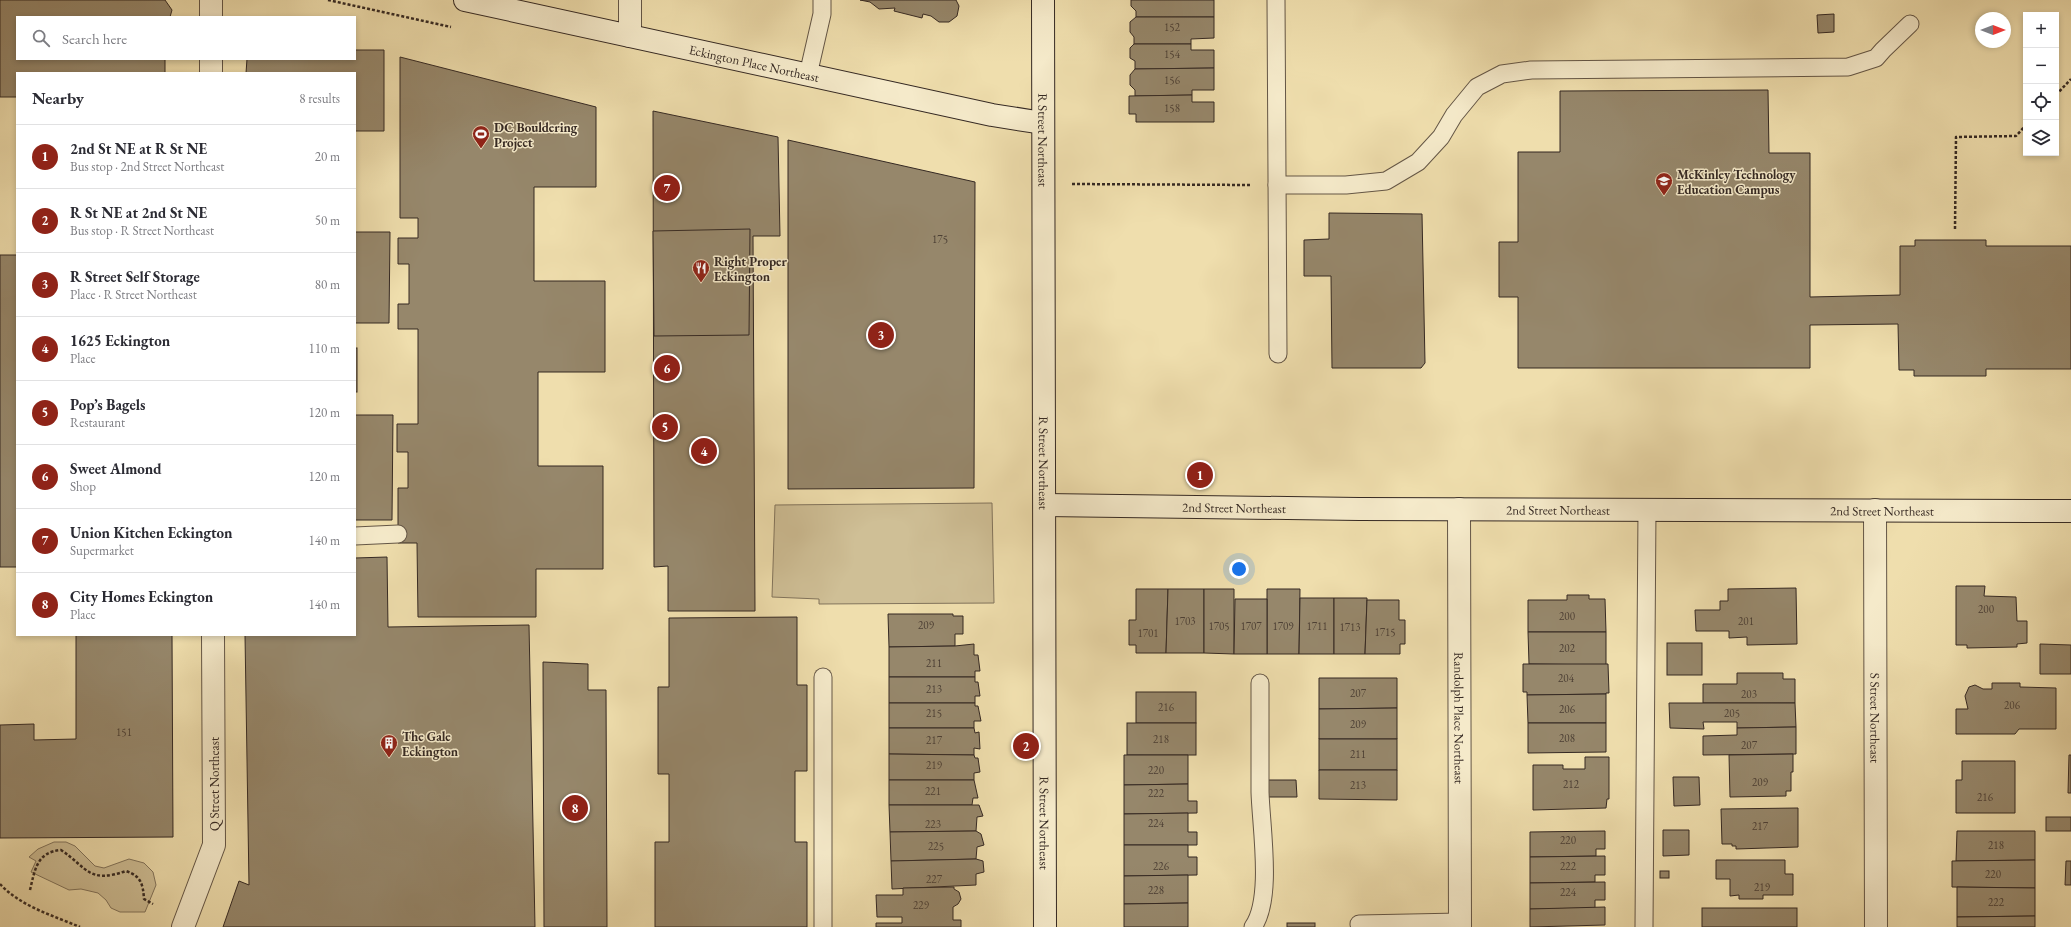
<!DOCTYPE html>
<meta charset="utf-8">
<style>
body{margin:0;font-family:"EB Garamond",serif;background:#f2f2f3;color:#2b2b33}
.controls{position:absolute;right:12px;top:12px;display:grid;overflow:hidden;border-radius:0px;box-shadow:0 2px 6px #0003}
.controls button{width:36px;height:36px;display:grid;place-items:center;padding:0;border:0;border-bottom:1px solid #e1e1e2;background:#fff;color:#2b2b33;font:20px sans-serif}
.compass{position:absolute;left:1975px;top:12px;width:36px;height:36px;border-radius:50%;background:#fff;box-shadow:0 2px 6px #0003;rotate:90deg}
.you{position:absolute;left:1239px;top:569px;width:14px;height:14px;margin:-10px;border:3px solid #fff;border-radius:50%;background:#1a73e8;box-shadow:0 0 0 6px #1a73e833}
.badge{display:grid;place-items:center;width:26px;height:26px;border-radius:50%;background:#8f2418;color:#fff;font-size:13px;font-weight:700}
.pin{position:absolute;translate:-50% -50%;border:2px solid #fff;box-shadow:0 1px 4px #0006}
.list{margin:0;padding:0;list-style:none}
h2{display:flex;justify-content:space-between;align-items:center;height:52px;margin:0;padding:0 16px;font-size:17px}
h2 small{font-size:13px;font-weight:400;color:#7c7c81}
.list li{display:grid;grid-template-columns:26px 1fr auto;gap:12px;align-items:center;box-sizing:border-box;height:64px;padding:0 16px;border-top:1px solid #e1e1e2}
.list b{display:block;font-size:15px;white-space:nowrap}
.list p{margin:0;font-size:13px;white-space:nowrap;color:#7c7c81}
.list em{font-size:13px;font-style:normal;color:#7c7c81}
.icon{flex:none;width:22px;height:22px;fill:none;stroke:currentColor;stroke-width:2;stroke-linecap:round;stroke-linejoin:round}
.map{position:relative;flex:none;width:2071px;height:927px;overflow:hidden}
.search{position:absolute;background:#fff;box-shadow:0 2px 6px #0003;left:16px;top:16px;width:340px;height:44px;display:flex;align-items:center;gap:10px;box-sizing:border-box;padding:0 14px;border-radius:0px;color:#7c7c81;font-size:15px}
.panel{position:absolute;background:#fff;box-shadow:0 2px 6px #0003;left:16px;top:72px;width:340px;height:564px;border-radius:0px}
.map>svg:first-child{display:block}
</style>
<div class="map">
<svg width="2071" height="927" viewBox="0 0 2071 927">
<rect width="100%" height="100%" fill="#efdead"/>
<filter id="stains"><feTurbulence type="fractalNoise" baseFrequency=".005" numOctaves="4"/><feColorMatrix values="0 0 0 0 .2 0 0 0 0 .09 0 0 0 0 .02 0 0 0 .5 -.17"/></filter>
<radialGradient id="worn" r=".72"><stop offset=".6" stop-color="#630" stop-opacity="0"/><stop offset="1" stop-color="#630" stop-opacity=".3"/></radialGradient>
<!-- green -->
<g fill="#cfbf96" stroke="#82745c">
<path d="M992 503 994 603 819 604V599L772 597 775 505Z"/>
<path d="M54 842H66L75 846 95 866 104 868 129 859 144 863 153 872 156 885 145 912H120L111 908 106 900 98 893 81 889 69 890 31 872 36 861 29 857 38 849Z"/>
</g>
<!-- building -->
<g fill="#96876b" stroke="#352923">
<path d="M0 0H165L172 10 170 17H17V59H165V73H17V97H0Z"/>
<path d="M860 0H956L959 6 957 16 949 22H939L931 16 923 14 922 18 894 11 895 8 879 9 870 2Z"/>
<path d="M1131 0H1214V17H1136V11L1131 6Z"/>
<path d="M1834 14V32L1818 33 1817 15Z"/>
<path d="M1136 17H1214V38L1191 39V44H1134V37L1130 32V22Z"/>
<path d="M1134 44H1191V50H1214V68L1135 69V61L1130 58V48Z"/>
<path d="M355 50H384V131H355V73H246L247 59H355Z"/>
<path d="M400 57 596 107V187H534V281H605V372H538V466H603V569H536V617H418L417 543H398V488H408V452H397V424H418V329H398V304H409V264H398V238H418V218H400Z"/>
<path d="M1214 68V90H1192V95L1135 96V90L1130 85V75L1135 69Z"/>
<path d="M1768 90 1769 153H1810V297L1900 295V246H1915V240H1986V246H2071V369H1986V376H1914V370H1899L1898 324 1810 325V368H1518V297H1499V242H1518V152H1560V91Z"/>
<path d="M1192 95V102H1214V122H1136V114H1129V96Z"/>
<path d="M653 111 778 137 780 236H753L755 611H668V566L654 567Z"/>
<path d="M788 140 975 182 974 488 788 489Z"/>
<path d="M1329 213 1422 214 1425 363 1421 368H1332L1331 276H1304V240L1329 239Z"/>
<path d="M750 229 749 335 654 336 653 231Z"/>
<path d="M355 232H390L389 323H355Z"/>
<rect x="0" y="255" width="17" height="312"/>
<rect x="355" y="348" width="2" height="44"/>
<path d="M355 415H393L392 520H355Z"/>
<path d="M387 557 388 627 529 625 535 927H223L239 881 249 885 245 635H355V558Z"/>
<path d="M1956 586H1985L1984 596 2016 597 2017 621H2027V643L2017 644V647L1967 648V645H1956Z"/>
<path d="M1796 588 1797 644 1747 645V637L1729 638V631H1696L1695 610H1720V601H1728V589Z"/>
<path d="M1136 589H1168L1166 653H1136V645H1129V620H1136Z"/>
<path d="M1168 589H1204V653H1166Z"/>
<path d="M1204 589H1234V654L1204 653Z"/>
<path d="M1267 589H1300L1299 654H1267Z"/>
<path d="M1567 595H1589V599H1605L1606 632H1528V600H1567Z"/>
<path d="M1300 598H1334V654H1299Z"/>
<path d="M1334 598H1367L1365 654H1334Z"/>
<path d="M1235 599H1267V654H1234Z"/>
<path d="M1367 600H1399V620H1405V644H1400V654H1365Z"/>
<path d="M888 614H953V616H963V634H955V646L889 647Z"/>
<path d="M797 617V685H807V771H795V842H807V927H655V842H669V774H658V687H669V618Z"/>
<path d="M1528 632H1606V665L1529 664Z"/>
<path d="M76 635H172L173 837 0 838V725L34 724V740L76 739Z"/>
<rect x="1667" y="643" width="35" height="32"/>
<path d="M974 644V655H978L980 671H975V677H889V647L955 646Z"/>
<path d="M2040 644 2071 645V674H2040Z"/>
<path d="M543 662 588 664V690H606L607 927H544Z"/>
<path d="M1523 664H1608L1609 693H1606V694L1527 695V692H1523Z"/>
<path d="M1737 673H1783V679H1795V703H1703V684H1737Z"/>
<path d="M889 677H975V682H978L980 696H975V703H889Z"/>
<path d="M1319 678H1397V708L1319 709Z"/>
<path d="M1992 683H2020V687L2056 688V729H2019L2015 734H1956V709H1968L1965 696 1969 687 1975 685 1983 689H1992Z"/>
<rect x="1136" y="692" width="60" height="31"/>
<path d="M1606 694V723H1528L1527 695Z"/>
<path d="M889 703H975V706H978L981 721H974V728H889Z"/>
<path d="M1669 703H1795L1796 727 1737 728V722H1703L1704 729 1670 728Z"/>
<path d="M1397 708V739H1319V709Z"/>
<rect x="1127" y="723" width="69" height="32"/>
<path d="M1528 723H1606V752L1528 753Z"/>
<path d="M1796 727V754L1703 755V736L1737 735V728Z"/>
<path d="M889 728H974L975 733 979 732 980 749 974 748V755L889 754Z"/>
<rect x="1319" y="739" width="78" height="31"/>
<path d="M889 754 974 755 975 758H978L980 772 974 773V780H889Z"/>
<path d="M1793 754V772H1791V791H1786V796L1730 797 1729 755Z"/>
<path d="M1124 755H1188V784L1124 785Z"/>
<path d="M2069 755H2071V793H2068Z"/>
<path d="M1585 757H1609V799H1607L1606 808 1533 810V765H1563V769H1585Z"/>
<path d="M1962 761H2015V813H1956V780H1962Z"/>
<path d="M1319 770H1397V800L1319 799Z"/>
<path d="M1673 777H1699L1700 805 1674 806Z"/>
<path d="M889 780H974L978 798H973L972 805H889Z"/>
<path d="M1267 780H1296L1297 797H1267Z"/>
<path d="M1188 784V801H1197V813L1124 814V785Z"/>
<path d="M889 805H979L983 816 977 817 976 831 890 832Z"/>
<path d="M1798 808V847L1736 849V846H1732V844H1722L1721 809Z"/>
<path d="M1188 813V832H1197V845H1124V814Z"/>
<rect x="2046" y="817" width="25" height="14"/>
<path d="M1663 830H1689V855L1663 856Z"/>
<path d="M976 831 981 834 984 845 977 847 976 859 891 861 890 832Z"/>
<path d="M1605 831V849H1596V856L1530 857V832Z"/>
<path d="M1957 831H2035V860L1956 861Z"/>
<path d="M1124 845H1188V857H1197V875L1124 876Z"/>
<path d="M1605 856V875H1595V882L1530 883V857Z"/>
<path d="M976 859 983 861 984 872 976 874V885L892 889 891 861Z"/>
<path d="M1716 860H1785V874H1793V895H1763V899H1739V895L1730 896V879H1716Z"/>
<path d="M2035 860V888L1952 887V861Z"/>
<path d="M2066 861H2071V885H2065Z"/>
<rect x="1660" y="871" width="9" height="7"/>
<path d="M1188 875V903L1124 904V876Z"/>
<path d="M1605 882V900H1595V908L1530 909V883Z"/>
<path d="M954 887V889L959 892 961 899 958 904 953 907V920H961V927H876V923H902V917H877L876 895H903V888Z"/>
<path d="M1957 887 2035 888V916L1957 917Z"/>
<path d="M1188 903V927H1124V904Z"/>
<path d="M1605 907V925L1530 927V909Z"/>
<rect x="1702" y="908" width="95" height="19"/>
<path d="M2035 916V927H1957V917Z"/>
<rect x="1287" y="923" width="28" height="4"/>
</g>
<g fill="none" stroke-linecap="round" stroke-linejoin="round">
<!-- lane casing -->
<g stroke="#645646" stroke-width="19">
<g id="lane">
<path d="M1276 0 1278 354"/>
<path d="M808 75 822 14V0"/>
<path d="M1277 185H1346L1386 181 1418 162 1441 137 1454 115 1477 87 1502 74 1531 70 1848 67 1876 58 1883 50 1910 24"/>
<path d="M355 536 398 534"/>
<path d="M823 677V927"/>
<path d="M1359 924 1460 922"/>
<path d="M1253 927C1273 899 1261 827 1260 792 1260 756 1260 719 1260 683"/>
<path d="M1644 927 1647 509"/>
</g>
</g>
<!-- street casing -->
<g stroke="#645646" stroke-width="24">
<g id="street">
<path d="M211 0V17"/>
<path d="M630 36V0"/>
<path d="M211 59V73"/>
<path id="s1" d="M1459 509 1460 927"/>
<path id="s2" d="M1875 510 1876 927"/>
<path d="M183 927 214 845 213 635"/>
</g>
</g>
<!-- secondary casing -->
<g stroke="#352923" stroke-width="24">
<g id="secondary">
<path id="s3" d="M465 0 992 115 1043 123"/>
<path id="s4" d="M1043 0 1045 927"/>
<path id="s5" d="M1045 505 1359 509 2071 511"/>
</g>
</g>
<!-- path -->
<g stroke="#352923" stroke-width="2.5" stroke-dasharray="3 2" stroke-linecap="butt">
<path d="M328 0 451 27"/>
<path d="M2056 95 2071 79"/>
<path d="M1072 184 1251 185"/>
<path d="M1955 229 1956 137 2016 136 2026 125"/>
<path d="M0 884C20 906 54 916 80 927"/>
<path d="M30 890C35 869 37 852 61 850 88 868 88 884 126 871 141 876 143 884 144 899L153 904"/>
</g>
<!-- lane -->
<use href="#lane" stroke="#f5eaca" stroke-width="17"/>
<!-- street -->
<use href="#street" stroke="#f5eaca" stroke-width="22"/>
<!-- secondary -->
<use href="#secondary" stroke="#f5eaca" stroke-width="22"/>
</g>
<!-- icons -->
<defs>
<g id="stadium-pin" transform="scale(0.9)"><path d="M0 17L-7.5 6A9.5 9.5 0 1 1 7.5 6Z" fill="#8f2418" stroke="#f5eaca"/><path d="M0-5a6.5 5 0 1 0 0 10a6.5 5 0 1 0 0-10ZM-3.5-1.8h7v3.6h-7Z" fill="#fff"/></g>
<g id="school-pin" transform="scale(0.9)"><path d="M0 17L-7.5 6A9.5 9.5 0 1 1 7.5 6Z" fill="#8f2418" stroke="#f5eaca"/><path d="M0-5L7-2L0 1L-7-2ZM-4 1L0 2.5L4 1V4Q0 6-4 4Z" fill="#fff"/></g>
<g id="restaurant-pin" transform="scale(0.9)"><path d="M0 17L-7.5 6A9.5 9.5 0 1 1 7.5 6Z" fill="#8f2418" stroke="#f5eaca"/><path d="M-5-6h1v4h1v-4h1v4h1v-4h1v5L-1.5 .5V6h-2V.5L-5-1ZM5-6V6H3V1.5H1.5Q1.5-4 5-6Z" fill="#fff"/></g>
<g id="building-pin" transform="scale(0.9)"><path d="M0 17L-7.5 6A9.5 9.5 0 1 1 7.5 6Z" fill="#8f2418" stroke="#f5eaca"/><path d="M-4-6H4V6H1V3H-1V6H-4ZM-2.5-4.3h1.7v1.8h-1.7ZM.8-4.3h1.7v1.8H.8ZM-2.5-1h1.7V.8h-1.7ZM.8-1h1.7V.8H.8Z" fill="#fff"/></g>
</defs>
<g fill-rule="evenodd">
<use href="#stadium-pin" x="481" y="134"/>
<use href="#school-pin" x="1664" y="181"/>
<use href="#restaurant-pin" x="701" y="268"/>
<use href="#building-pin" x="389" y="743"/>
</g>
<g text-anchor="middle" stroke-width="3" stroke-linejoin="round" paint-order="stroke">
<!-- number labels -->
<g font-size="11" fill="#4d4035">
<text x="1172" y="31">152</text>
<text x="1172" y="58">154</text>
<text x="1172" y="84">156</text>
<text x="1172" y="112">158</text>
<text x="940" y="243">175</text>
<text x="1986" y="613">200</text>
<text x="1567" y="620">200</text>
<text x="1185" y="625">1703</text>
<text x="1746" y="625">201</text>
<text x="926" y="629">209</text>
<text x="1219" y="630">1705</text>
<text x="1251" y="630">1707</text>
<text x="1283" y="630">1709</text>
<text x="1317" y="630">1711</text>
<text x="1350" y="631">1713</text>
<text x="1385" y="636">1715</text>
<text x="1148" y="637">1701</text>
<text x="1567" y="652">202</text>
<text x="934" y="667">211</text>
<text x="1566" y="682">204</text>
<text x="934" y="693">213</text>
<text x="1358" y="697">207</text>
<text x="1749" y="698">203</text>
<text x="2012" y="709">206</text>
<text x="1166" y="711">216</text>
<text x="1567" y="713">206</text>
<text x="934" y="717">215</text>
<text x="1732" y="717">205</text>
<text x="1358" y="728">209</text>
<text x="124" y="736">151</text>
<text x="1567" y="742">208</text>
<text x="1161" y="743">218</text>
<text x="934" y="744">217</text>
<text x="1749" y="749">207</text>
<text x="1358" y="758">211</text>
<text x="934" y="769">219</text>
<text x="1156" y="774">220</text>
<text x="1760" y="786">209</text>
<text x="1571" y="788">212</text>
<text x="1358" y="789">213</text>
<text x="933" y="795">221</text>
<text x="1156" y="797">222</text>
<text x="1985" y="801">216</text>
<text x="1156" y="827">224</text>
<text x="933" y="828">223</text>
<text x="1760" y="830">217</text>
<text x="1568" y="844">220</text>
<text x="1996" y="849">218</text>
<text x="936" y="850">225</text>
<text x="1161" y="870">226</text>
<text x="1568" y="870">222</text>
<text x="1993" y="878">220</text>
<text x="934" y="883">227</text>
<text x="1762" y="891">219</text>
<text x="1156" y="894">228</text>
<text x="1568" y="896">224</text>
<text x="1996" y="906">222</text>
<text x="921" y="909">229</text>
</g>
<!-- street labels -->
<g font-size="13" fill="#352923" stroke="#f5eaca">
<text dy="5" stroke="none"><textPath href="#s3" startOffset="296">Eckington Place Northeast</textPath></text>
<text dy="5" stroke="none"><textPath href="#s4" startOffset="140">R Street Northeast</textPath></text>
<text dy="5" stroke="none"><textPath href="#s4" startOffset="463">R Street Northeast</textPath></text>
<text dy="5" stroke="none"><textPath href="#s5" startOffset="189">2nd Street Northeast</textPath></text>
<text dy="5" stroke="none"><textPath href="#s5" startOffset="513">2nd Street Northeast</textPath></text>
<text dy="5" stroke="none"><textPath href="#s5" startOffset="837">2nd Street Northeast</textPath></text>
<text dy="5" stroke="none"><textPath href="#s1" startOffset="209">Randolph Place Northeast</textPath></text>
<text dy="5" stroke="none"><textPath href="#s2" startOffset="208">S Street Northeast</textPath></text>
<text transform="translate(214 784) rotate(-90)" y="5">Q Street Northeast</text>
<text dy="5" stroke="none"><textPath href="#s4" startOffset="823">R Street Northeast</textPath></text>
</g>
<!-- poi labels -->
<g font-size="13" font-weight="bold" fill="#352923" stroke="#f5eaca" text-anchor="start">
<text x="494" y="132">DC Bouldering<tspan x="494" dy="15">Project</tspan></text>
<text x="1677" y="179">McKinley Technology<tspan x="1677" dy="15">Education Campus</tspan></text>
<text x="714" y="266">Right Proper<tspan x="714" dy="15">Eckington</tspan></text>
<text x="402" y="741">The Gale<tspan x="402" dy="15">Eckington</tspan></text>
</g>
</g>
<rect width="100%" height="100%" filter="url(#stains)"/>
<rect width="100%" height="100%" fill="url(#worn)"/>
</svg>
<div class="controls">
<button>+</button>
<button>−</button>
<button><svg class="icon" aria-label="locate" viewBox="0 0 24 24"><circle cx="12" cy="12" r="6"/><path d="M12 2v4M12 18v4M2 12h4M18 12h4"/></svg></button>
<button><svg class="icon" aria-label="layers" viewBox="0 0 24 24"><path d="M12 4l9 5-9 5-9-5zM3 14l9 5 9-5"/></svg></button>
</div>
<svg class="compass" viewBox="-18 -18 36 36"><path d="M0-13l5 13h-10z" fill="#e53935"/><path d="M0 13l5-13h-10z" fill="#7c7c81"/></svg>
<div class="you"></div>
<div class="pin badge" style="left:1200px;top:475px">1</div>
<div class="pin badge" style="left:1026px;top:746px">2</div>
<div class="pin badge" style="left:881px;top:335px">3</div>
<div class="pin badge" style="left:704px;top:451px">4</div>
<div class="pin badge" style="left:665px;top:427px">5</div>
<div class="pin badge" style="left:667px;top:368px">6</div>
<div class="pin badge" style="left:667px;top:188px">7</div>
<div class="pin badge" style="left:575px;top:808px">8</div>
<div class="search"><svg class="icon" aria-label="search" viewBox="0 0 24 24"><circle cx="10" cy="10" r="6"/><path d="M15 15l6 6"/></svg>Search here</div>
<section class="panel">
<h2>Nearby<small>8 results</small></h2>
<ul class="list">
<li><span class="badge">1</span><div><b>2nd St NE at R St NE</b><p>Bus stop · 2nd Street Northeast</p></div><em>20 m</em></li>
<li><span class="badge">2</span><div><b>R St NE at 2nd St NE</b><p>Bus stop · R Street Northeast</p></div><em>50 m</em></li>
<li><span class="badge">3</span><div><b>R Street Self Storage</b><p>Place · R Street Northeast</p></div><em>80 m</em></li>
<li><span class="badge">4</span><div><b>1625 Eckington</b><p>Place</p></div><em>110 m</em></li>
<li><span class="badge">5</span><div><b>Pop’s Bagels</b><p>Restaurant</p></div><em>120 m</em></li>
<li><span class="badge">6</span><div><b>Sweet Almond</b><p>Shop</p></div><em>120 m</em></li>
<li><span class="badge">7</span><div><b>Union Kitchen Eckington</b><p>Supermarket</p></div><em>140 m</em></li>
<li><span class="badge">8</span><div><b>City Homes Eckington</b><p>Place</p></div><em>140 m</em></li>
</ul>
</section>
</div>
